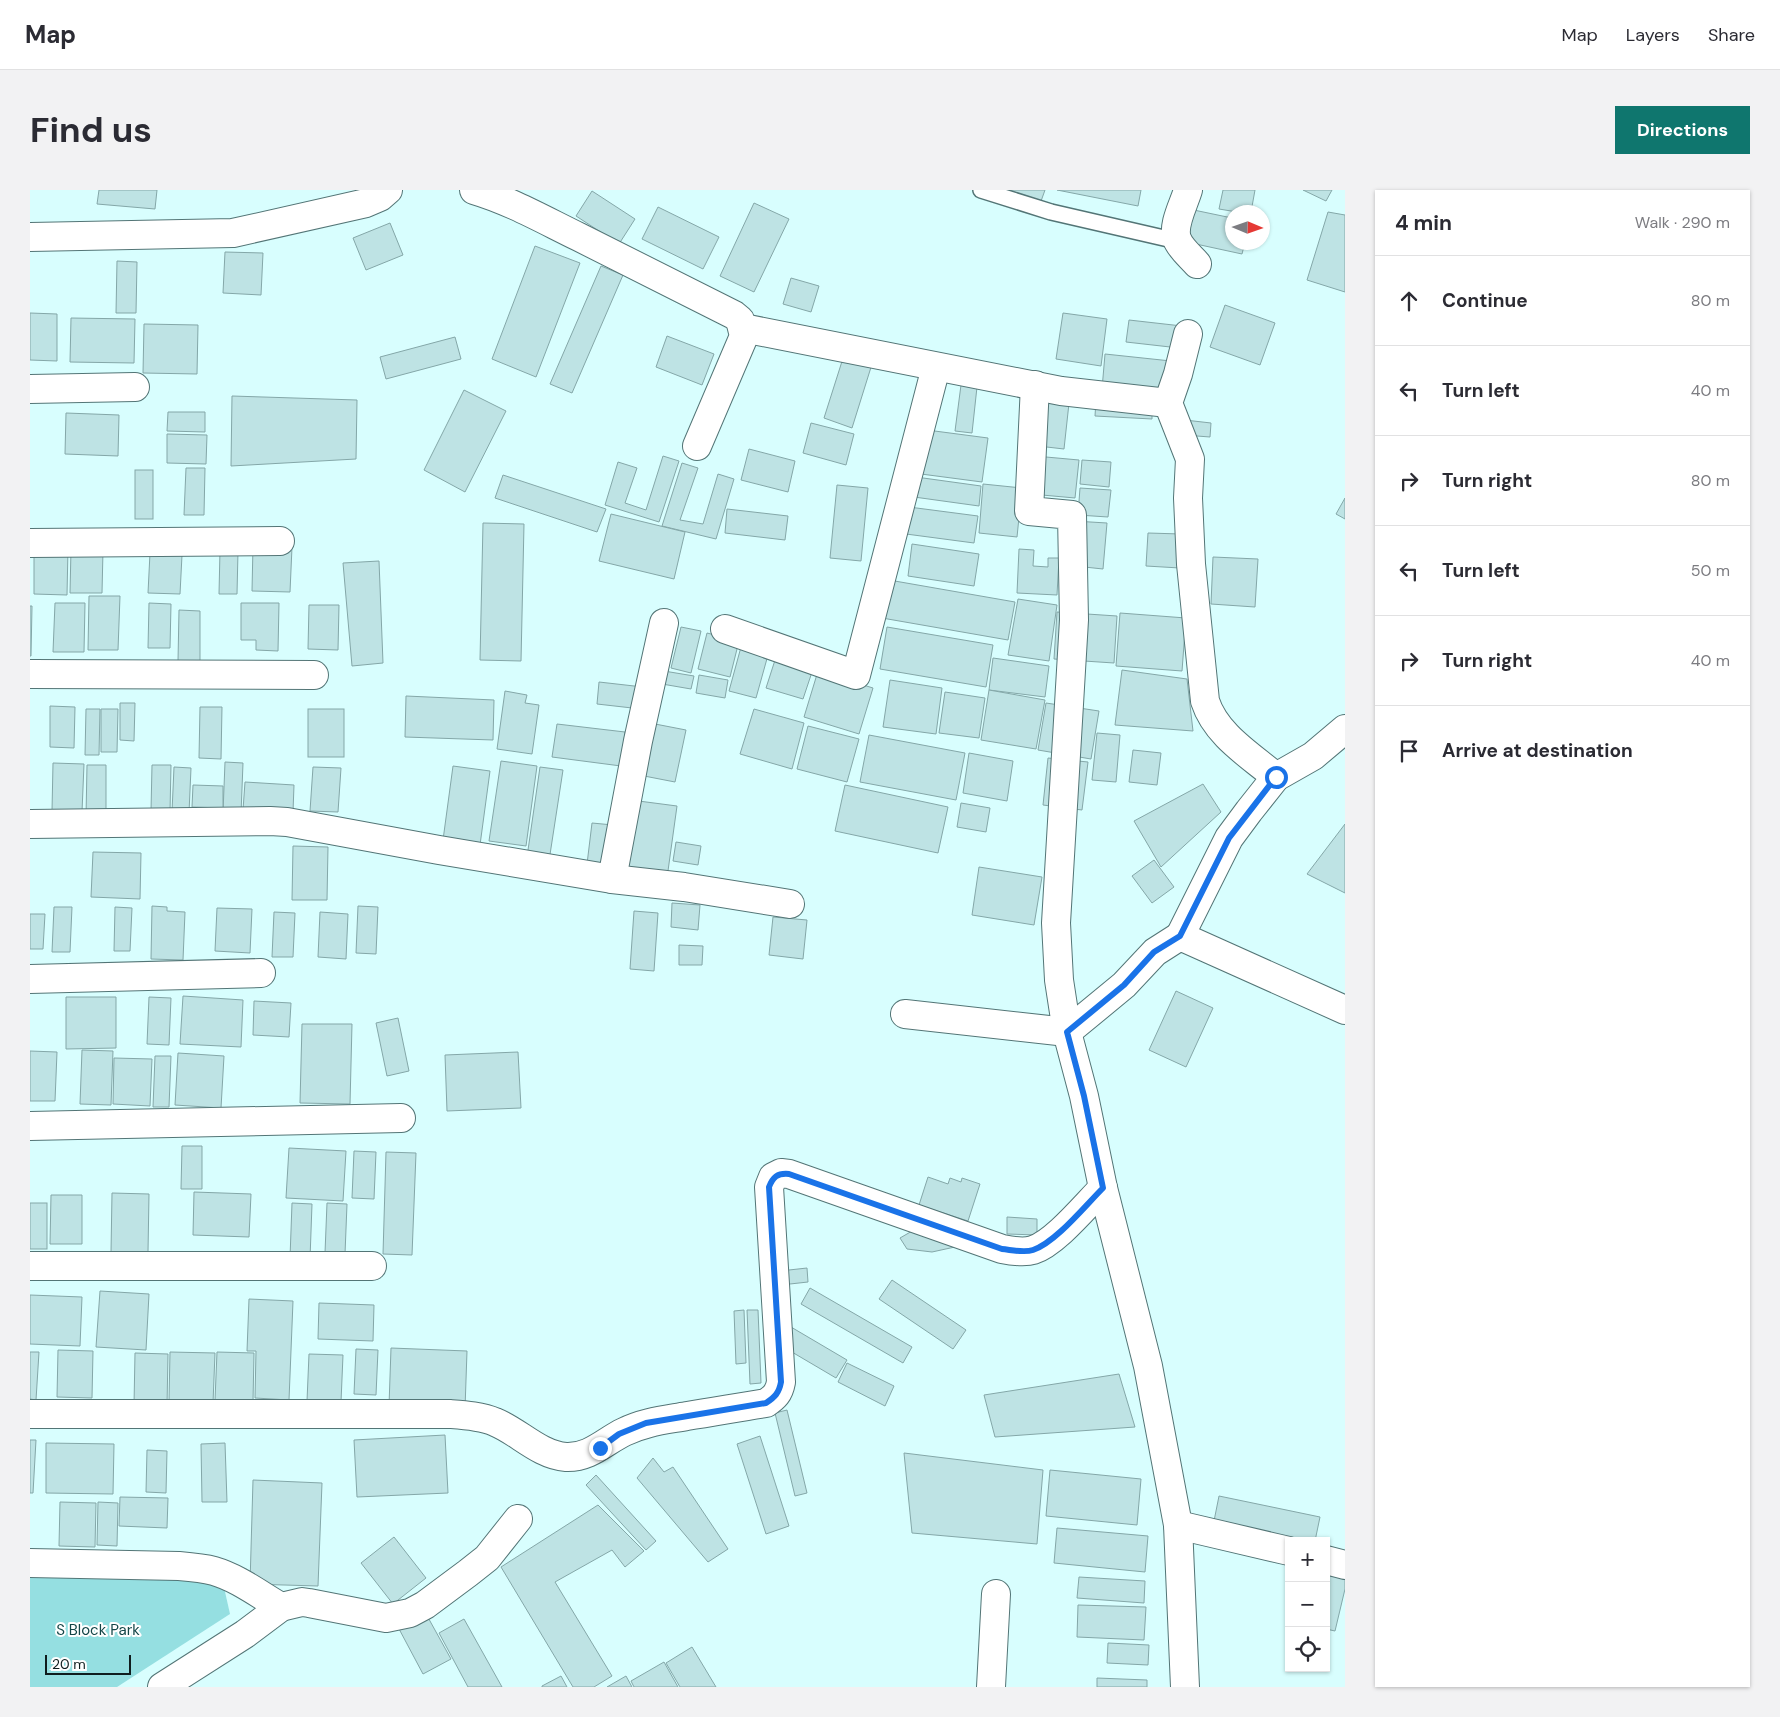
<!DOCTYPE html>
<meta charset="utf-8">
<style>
body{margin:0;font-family:"DM Sans",sans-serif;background:#f2f2f3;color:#2b2b33}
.controls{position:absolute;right:15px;bottom:15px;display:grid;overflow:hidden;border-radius:0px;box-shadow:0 1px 4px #0004}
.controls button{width:45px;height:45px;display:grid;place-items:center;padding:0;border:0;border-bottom:1px solid #e1e1e2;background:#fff;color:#2b2b33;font:25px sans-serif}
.compass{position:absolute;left:1195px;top:15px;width:45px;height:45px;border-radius:50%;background:#fff;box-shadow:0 1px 4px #0004;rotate:92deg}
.scale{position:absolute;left:15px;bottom:12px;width:86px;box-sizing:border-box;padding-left:5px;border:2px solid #0f1d1e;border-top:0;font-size:14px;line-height:18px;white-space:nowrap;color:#0f1d1e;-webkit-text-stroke:4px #fff;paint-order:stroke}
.stop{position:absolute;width:15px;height:15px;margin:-11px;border:4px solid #1a73e8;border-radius:50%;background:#fff}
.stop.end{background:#1a73e8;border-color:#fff;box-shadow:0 1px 5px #0008}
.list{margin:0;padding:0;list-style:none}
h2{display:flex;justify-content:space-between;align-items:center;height:65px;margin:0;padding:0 20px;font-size:21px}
h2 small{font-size:16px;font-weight:400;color:#7c7c81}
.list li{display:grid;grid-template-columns:32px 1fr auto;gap:15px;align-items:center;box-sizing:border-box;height:90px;padding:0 20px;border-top:1px solid #e1e1e2}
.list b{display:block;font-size:19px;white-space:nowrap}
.list em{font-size:16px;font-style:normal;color:#7c7c81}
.icon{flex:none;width:28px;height:28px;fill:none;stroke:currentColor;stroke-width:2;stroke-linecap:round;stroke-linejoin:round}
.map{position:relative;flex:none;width:1315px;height:1497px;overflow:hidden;border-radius:0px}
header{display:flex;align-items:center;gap:30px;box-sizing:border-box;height:70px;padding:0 25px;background:#fff;border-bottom:1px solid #e1e1e2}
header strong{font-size:24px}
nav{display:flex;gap:28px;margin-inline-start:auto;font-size:18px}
.intro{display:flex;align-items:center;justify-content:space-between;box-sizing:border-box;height:120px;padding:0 30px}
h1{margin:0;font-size:35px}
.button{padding:12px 22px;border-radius:0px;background:#0f766e;color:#fff;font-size:18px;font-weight:700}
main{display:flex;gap:30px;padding:0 30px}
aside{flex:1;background:#fff;border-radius:0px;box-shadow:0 1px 4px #0004}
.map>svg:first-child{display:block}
</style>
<header>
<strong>Map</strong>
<nav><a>Map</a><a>Layers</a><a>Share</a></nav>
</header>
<div class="intro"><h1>Find us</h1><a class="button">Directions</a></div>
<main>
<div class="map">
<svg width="1315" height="1497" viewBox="0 0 1315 1497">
<rect width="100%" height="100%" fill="#d8fefe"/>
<!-- green -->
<path fill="#95dfe1" d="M0 1382 191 1384 200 1424 87 1497H0Z"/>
<!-- building -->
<g fill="#bee3e4" stroke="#84a7a8">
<path d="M69 0H127L125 19 67 14Z"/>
<path d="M972 0H1015L1010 14Z"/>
<path d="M1027 0H1111L1108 16Z"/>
<path d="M1193 0H1225L1221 22H1207L1189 19Z"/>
<path d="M1273 0H1302L1296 11Z"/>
<path d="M562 1 605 29 589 54 546 26Z"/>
<path d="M724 13 759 29 724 102 690 86Z"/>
<path d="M628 17 689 47 673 79 612 49Z"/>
<path d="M1159 19 1202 28V52H1215L1212 64 1152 51Z"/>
<path d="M1298 22 1315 25V102L1277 90Z"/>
<path d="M360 33 373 65 336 80 323 48Z"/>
<path d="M505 56 550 73 506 187 462 169Z"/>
<path d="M195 62 233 63 231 105 193 103Z"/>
<path d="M87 71 107 72 106 123H86Z"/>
<path d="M571 76 593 85 542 203 520 194Z"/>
<path d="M761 88 789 96 781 122 753 114Z"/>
<path d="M1195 115 1245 133 1230 175 1180 157Z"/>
<path d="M0 123 27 124V171L0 170Z"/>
<path d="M1033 123 1077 129 1071 176 1026 169Z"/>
<path d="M41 128 105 129 104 173 40 172Z"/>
<path d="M1099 130 1152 136 1149 158 1096 152Z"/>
<path d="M114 134 168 135 167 184 113 183Z"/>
<path d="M637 146 684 164 672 195 626 177Z"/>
<path d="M425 147 431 169 356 189 350 167Z"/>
<path d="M1075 164 1141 171 1138 206 1072 199Z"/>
<path d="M814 165 842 174 822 238 794 228Z"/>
<path d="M931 195 947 197 942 243 925 241Z"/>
<path d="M434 200 476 221 435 302 394 280Z"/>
<path d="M1014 201 1040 204 1034 259 1008 256Z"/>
<path d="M202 206 327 210 326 269 201 276Z"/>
<path d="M1066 210 1122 213V229L1065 226Z"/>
<path d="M138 222H175V242L137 241Z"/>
<path d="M36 223 89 225 88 266 35 264Z"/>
<path d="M1155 230 1181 233 1180 247 1154 245Z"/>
<path d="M781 233 824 244 816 275 773 263Z"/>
<path d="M897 240 958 248 952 292 891 284Z"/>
<path d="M137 244 177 245 176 274 137 273Z"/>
<path d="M719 259 765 271 758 302 711 290Z"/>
<path d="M633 266 649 271 629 332 575 315 588 272 607 278 595 313 616 320Z"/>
<path d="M1005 266 1049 270 1045 308 1001 304Z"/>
<path d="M1052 270 1081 272 1079 297 1050 294Z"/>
<path d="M652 273 668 278 650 330 673 334 688 284 704 289 686 349 632 336Z"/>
<path d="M156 278H175L174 325H154Z"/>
<rect x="105" y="280" width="18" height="49"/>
<path d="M473 285 576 319 567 342 465 308Z"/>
<path d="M886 287 951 296 949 316 884 307Z"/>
<path d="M953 294 992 298 987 347 949 343Z"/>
<path d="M807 295 838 298 831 371 800 368Z"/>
<path d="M1050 298 1081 300 1078 327 1048 325Z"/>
<path d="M1315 308V329L1306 324Z"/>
<path d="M879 317 948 326 944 353 876 344Z"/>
<path d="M697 319 758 326 755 350 695 343Z"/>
<path d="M581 324 655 342 644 389 569 371Z"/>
<path d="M1044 331 1077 333 1073 379 1045 376Z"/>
<path d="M453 333 494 334 491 471 450 470Z"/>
<path d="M1118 343 1151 344 1150 378 1116 376Z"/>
<path d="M882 354 949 364 944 396 878 386Z"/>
<path d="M223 355 262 357 260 402 222 401Z"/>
<path d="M4 357 38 358 37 405 4 404Z"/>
<path d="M41 359 73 360 72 403H40Z"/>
<path d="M989 359 1004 360 1003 376 1018 377V368H1029L1027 405 987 403Z"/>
<path d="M190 360 208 361 207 404H189Z"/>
<path d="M120 363 152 365 150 404 118 403Z"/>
<path d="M1183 367 1228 369 1225 417 1181 414Z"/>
<path d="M349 371 353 473 322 476 313 373Z"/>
<path d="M859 390 985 412 978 450 852 428Z"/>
<path d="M59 406H90L88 460H58Z"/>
<path d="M988 409 1027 415 1019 471 978 465Z"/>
<path d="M25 413H55L54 462H23Z"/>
<path d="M119 413 141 414 140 458H118Z"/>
<path d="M211 413H249L248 461 226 460V450H211Z"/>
<path d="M279 415H309L308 460 278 459Z"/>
<path d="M0 416H2L1 466H0Z"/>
<path d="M149 420 170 421V471H148Z"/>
<path d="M1027 422 1087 426 1084 473 1024 469Z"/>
<path d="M1090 423 1156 428 1152 481 1086 476Z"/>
<path d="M651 437 671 441 661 483 641 478Z"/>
<path d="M857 437 963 455 956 497 850 479Z"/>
<path d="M677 443 709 451 700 487 668 479Z"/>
<path d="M711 457 738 465 726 508 699 501Z"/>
<path d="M746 467 783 479 773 509 736 498Z"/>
<path d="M963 468 1019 476 1015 507 959 500Z"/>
<path d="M1092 480 1157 489 1163 541 1085 535Z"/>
<path d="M634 481 664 486 661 499 632 494Z"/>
<path d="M788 481 843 498 829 544 774 527Z"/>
<path d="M669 485 698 490 695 508 666 503Z"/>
<path d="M860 490 912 498 906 544 853 537Z"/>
<path d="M569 492 613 497 611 519 567 514Z"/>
<path d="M959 500 1015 510 1006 559 951 550Z"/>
<path d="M475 501 497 505 495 513 509 515 502 564 467 559Z"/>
<path d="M915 502 955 508 949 548 909 543Z"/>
<path d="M376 506 464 510 463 550 375 547Z"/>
<path d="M90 513H105L104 551 90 550Z"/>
<path d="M1016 513 1069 521 1061 569 1008 560Z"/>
<path d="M20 516 45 517 44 558 20 557Z"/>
<path d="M170 517H192L191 569 169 568Z"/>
<path d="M56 519H70L69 565H55Z"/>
<path d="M71 519H88L87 562H71Z"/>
<rect x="278" y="519" width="36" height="48"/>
<path d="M724 519 774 533 762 579 710 564Z"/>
<path d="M620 533 656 540 645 592 609 585Z"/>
<path d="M527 534 595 542 591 576 522 567Z"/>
<path d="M778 536 829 549 817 592 767 579Z"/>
<path d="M1067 543 1090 545 1086 592 1062 590Z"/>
<path d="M839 545 935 563 926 610 830 592Z"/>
<path d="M1103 560 1131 563 1127 595 1099 592Z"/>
<path d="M939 563 983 571 977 611 933 603Z"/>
<path d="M1018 568 1058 572 1052 620 1013 615Z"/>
<path d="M471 571 507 576 496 656 459 651Z"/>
<path d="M195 572 213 573 211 624 193 623Z"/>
<path d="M23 573 54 574 52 622 22 621Z"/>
<path d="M57 575H76V627H56Z"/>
<path d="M122 575H141L140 622 121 621Z"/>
<path d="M423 576 460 581 450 655 413 650Z"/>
<path d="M144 577 161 578 159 623 142 622Z"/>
<path d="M283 577 311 578 308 622 280 621Z"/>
<path d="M510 577 533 580 519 671 497 667Z"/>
<path d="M215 592 264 595 263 622 213 620Z"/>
<path d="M1173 594 1191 622 1131 677 1104 631Z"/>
<path d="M163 595 193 596V618L162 617Z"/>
<path d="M815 595 918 617 908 663 805 641Z"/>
<path d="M601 610 647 616 637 688 591 681Z"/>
<path d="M931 613 960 618 956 642 927 637Z"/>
<path d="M562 633 583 635 578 676 557 674Z"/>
<path d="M1315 634V703L1277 684Z"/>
<path d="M646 652 671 656 668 675 643 671Z"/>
<path d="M263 656 298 657 297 710H262Z"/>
<path d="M63 662 111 663 110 709 61 707Z"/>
<path d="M1124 670 1144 697 1122 713 1102 686Z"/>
<path d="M949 677 1012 687 1004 735 942 725Z"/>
<path d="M642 713 670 715 668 740 641 737Z"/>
<path d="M122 716 137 717V721L155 722 153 770 121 769Z"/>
<path d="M328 716 348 717 346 764 326 763Z"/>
<path d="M24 717H42L40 762H22Z"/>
<path d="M85 717 102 718 100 761H84Z"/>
<path d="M187 718 222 719 220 763 185 761Z"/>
<path d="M604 721 628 723 624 781 600 779Z"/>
<path d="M244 722 265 723 263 767H242Z"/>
<path d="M290 722 318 724 316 769 288 767Z"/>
<path d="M0 724H15L13 759H0Z"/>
<path d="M743 727 777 730 773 769 739 765Z"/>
<path d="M649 755 673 756 672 775H649Z"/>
<path d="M1146 801 1183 818 1156 877 1119 860Z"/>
<path d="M153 806 213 810 211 857 150 854Z"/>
<path d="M36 807H86V858L36 859Z"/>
<path d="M119 807 141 808 139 855 117 854Z"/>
<path d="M224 811 261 813 259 847 223 845Z"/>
<path d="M368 828 379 881 357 886 346 833Z"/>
<path d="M272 834H322L320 914 270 913Z"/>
<path d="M52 860 83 861 81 915 50 914Z"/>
<path d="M0 861 27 862 25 911H0Z"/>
<path d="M488 862 491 918 417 921 415 865Z"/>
<path d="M148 863 194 866 191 918 145 915Z"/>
<path d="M125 866H141L139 917H123Z"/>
<path d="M84 868 122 869 120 916 83 914Z"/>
<path d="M152 956H172V999H151Z"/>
<path d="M259 958 316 961 313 1011 256 1008Z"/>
<path d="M324 961 346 962 344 1009 322 1008Z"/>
<path d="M356 962 386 963 382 1065 353 1064Z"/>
<path d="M898 987 918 994 920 988 931 992 932 988 950 994 938 1031 889 1015Z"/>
<path d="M164 1002 221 1004 219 1047 163 1045Z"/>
<path d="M82 1003 119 1004 118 1062H81Z"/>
<path d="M21 1005H52V1054H20Z"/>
<rect x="0" y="1013" width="17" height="46"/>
<path d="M262 1013 282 1014 280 1069 260 1068Z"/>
<path d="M297 1013 317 1014 315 1064 295 1063Z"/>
<path d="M977 1027 1007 1029V1045L977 1044Z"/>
<path d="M896 1033 934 1055 902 1062 877 1059 870 1048Z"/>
<path d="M777 1078 778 1092 751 1095 750 1081Z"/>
<path d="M862 1090 936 1140 923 1159 849 1109Z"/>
<path d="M780 1098 882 1157 873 1173 771 1114Z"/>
<path d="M70 1101 119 1104 116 1160 66 1157Z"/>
<path d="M0 1105 52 1107 50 1156 0 1154Z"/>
<path d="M219 1109 263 1111 259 1210 225 1208 226 1161H217Z"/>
<path d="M289 1113 344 1115 343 1151 288 1149Z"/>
<path d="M714 1120 716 1173 706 1174 704 1121Z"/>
<path d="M717 1120H728L731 1193 720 1194Z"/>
<path d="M761 1137 817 1170 806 1188 750 1155Z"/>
<path d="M361 1158 437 1161 435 1219 359 1216Z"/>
<path d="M326 1159 348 1160 346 1205 324 1204Z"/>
<path d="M28 1160 63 1161 62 1208 27 1207Z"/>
<path d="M0 1162H9L6 1210 0 1209Z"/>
<path d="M140 1162 185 1163 183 1213 139 1211Z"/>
<path d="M187 1162 224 1163 223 1211 185 1210Z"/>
<path d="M105 1163 138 1164 137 1216 104 1215Z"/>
<path d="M279 1164 313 1165 311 1212 277 1211Z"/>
<path d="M817 1173 864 1196 855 1216 808 1192Z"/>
<path d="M1089 1184 1105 1237 965 1247 954 1205Z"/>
<path d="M757 1220 777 1303 765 1306 745 1223Z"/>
<path d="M415 1245 418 1303 327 1307 324 1250Z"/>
<path d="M730 1246 759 1336 736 1344 707 1254Z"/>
<path d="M0 1250H6L3 1303H0Z"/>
<path d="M16 1253 84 1254 83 1304 16 1303Z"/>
<path d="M195 1253 197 1312H172L171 1254Z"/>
<path d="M117 1260 137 1261 136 1303 116 1302Z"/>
<path d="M874 1263 1013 1280 1007 1354 882 1343Z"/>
<path d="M623 1268 634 1282 643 1277 698 1359 678 1372 607 1288Z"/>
<path d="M1020 1280 1111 1289 1107 1335 1016 1326Z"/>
<path d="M566 1285 626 1351 616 1360 556 1295Z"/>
<path d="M223 1290 292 1293 288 1396 220 1394Z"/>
<path d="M1189 1306 1290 1327 1285 1351H1259L1183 1336Z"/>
<path d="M90 1307 138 1308 137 1338 89 1336Z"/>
<path d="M30 1312 66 1313 65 1357 29 1356Z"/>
<path d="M68 1312 88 1313 87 1356 67 1355Z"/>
<path d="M568 1315 614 1361 595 1377 582 1360 525 1392 582 1486 564 1497H543L471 1377Z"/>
<path d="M1027 1338 1118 1346 1115 1382 1024 1373Z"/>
<path d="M364 1347 396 1388 363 1414 331 1373Z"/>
<path d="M1296 1379 1315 1384V1399L1305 1441 1296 1439Z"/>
<path d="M1049 1387 1115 1391 1114 1413 1047 1408Z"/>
<path d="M1048 1415 1116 1417 1114 1450 1047 1447Z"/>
<path d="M395 1422 421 1469 393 1484 368 1437Z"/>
<path d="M434 1429 472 1497H438L409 1443Z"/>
<path d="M1078 1453 1119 1455 1118 1475 1077 1473Z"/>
<path d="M662 1457 686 1497H650L636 1473Z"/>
<path d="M634 1472 648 1497H604L601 1491Z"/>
<path d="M531 1486 537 1497H512V1496Z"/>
<path d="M596 1486 602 1497H577Z"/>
<path d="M1067 1488 1117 1490V1497H1067Z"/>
</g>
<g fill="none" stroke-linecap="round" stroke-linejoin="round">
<!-- lane casing -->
<g stroke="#537576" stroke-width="18">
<path id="lane" d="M951 0 1021 22 1147 51"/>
</g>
<!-- street casing -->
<g stroke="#537576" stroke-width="30">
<g id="street">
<path d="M444 0C481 11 514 30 549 47 600 73 652 99 704 125L710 130 714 146 667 256"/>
<path d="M1158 0C1154 14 1142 35 1147 49 1150 58 1161 67 1167 74"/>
<path d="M0 47 203 43 336 13 350 7 358 0"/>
<path d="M713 138 1031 201 1138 213"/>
<path d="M1158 144 1148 184 1138 213 1160 269 1158 308 1161 374 1175 511C1186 545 1220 565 1246 587"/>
<path d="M1005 195 999 321 1042 325 1044 430 1026 733 1029 790 1037 842 1054 906 1073 998 1118 1176 1148 1335 1155 1497"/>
<path d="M0 199 105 197"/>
<path d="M0 353 250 351"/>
<path d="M695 439 826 485 906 177"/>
<path d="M0 484 284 485"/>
<path d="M0 634 240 631 257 632 409 660 582 689 608 551 634 433"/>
<path d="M582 689 654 697 760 714"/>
<path d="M1150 746 1199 648 1219 621 1246 587 1283 566 1315 539"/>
<path d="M0 789 231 783"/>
<path d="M875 824 1037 842 1094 795 1125 762 1150 746 1315 820"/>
<path d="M0 936 371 928"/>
<path d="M0 1076H342"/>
<path d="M0 1224H420C434 1225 451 1226 465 1232 488 1241 509 1265 536 1267 560 1268 575 1251 594 1242 614 1232 635 1230 657 1226 683 1222 710 1217 736 1213 745 1207 749 1203 751 1192L739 997 743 987 751 983 759 984 972 1059C982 1061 994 1063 1003 1060 1025 1053 1055 1016 1073 998"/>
<path d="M1148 1335 1259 1361"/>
<path d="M1296 1370 1315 1375"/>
<path d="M0 1373 149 1376C161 1377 173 1378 184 1381 208 1388 230 1405 251 1417"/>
<path d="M132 1497 215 1444 251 1417 272 1412 279 1413 356 1428 380 1423 395 1415 438 1383 457 1368 488 1329"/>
<path d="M961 1497 966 1404"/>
</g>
</g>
<!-- lane -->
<use href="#lane" stroke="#fff" stroke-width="15"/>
<!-- street -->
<use href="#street" stroke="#fff" stroke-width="28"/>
</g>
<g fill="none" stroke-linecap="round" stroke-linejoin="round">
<!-- route -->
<path stroke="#1a73e8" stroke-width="6" d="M570 1258 589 1244 616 1233 736 1213C745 1207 749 1203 751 1192L739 997C743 987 747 983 759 984L972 1059C982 1060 994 1063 1003 1060 1025 1053 1055 1016 1073 998L1054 906 1037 842 1094 795 1124 762 1150 746 1199 648 1246 587"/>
</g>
<g text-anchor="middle" stroke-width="4" stroke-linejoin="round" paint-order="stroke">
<!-- park labels -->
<g font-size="15" fill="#134547" stroke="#fff">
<text x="68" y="1445">S Block Park</text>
</g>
</g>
</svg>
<div class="controls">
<button>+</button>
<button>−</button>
<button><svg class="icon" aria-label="locate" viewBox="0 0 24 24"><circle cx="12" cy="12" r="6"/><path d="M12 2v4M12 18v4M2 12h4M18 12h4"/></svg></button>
</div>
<svg class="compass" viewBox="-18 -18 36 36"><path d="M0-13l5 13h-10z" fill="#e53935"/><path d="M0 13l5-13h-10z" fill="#7c7c81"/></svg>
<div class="scale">20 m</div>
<div class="stop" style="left:1246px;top:587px"></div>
<div class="stop end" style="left:570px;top:1258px"></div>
</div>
<aside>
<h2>4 min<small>Walk · 290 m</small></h2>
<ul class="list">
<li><svg class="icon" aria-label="ahead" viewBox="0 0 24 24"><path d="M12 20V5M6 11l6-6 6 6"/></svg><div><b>Continue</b></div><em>80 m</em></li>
<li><svg class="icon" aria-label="left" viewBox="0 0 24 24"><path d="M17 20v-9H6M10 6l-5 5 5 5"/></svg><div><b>Turn left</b></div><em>40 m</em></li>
<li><svg class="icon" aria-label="right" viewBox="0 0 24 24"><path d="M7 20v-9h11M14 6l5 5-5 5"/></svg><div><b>Turn right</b></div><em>80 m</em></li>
<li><svg class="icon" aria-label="left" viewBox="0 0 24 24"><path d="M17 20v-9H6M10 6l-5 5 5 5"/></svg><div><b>Turn left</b></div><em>50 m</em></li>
<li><svg class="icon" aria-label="right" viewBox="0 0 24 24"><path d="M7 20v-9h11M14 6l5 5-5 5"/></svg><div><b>Turn right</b></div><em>40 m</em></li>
<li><svg class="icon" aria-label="arrive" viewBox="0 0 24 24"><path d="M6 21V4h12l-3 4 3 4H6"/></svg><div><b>Arrive at destination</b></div></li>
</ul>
</aside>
</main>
